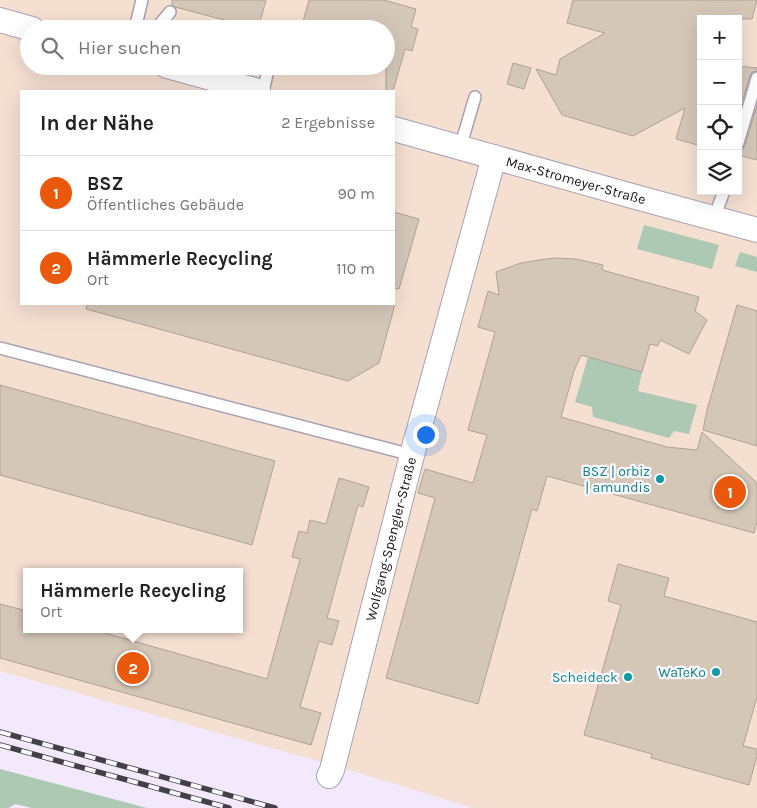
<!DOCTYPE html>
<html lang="de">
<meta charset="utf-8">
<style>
body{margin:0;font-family:Karla,sans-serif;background:#f2f2f2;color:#222}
.controls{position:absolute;right:15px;top:15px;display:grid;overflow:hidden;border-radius:0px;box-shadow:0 5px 20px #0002}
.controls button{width:45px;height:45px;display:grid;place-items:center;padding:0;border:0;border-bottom:1px solid #e0e0e0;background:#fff;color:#222;font:25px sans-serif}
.you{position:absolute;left:425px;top:434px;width:18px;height:18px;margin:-12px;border:4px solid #fff;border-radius:50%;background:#1a73e8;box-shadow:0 0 0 8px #1a73e833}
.badge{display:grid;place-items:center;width:32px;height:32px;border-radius:50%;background:#ea580c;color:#fff;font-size:16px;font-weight:700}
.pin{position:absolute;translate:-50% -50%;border:2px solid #fff;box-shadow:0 1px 5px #0006}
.popup{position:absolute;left:23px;top:568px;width:220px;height:65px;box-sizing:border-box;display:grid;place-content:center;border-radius:0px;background:#fff;filter:drop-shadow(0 1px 4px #0005);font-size:16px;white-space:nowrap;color:#767676}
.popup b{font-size:19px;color:#222}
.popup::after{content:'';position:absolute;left:50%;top:100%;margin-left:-10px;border:10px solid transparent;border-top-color:#fff}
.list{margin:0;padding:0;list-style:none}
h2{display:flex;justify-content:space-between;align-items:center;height:65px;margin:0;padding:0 20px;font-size:21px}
h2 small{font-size:16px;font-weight:400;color:#767676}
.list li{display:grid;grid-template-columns:32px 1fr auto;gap:15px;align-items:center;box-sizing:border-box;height:75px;padding:0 20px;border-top:1px solid #e0e0e0}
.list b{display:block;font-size:19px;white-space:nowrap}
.list p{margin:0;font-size:16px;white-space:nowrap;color:#767676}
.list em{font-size:16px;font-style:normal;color:#767676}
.icon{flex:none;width:28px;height:28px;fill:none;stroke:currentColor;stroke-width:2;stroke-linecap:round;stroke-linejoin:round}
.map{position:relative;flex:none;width:757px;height:808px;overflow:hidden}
.search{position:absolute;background:#fff;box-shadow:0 5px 20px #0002;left:20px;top:20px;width:375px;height:55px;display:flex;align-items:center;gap:12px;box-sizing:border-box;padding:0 18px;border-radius:28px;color:#767676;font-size:19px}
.panel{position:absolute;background:#fff;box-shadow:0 5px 20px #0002;left:20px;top:90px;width:375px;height:215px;border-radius:0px}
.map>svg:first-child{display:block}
</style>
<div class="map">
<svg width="757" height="808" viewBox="0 0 757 808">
<rect width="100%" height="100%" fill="#f2e9fc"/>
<!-- commercial -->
<path fill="#f4dfd1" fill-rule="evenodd" d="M0 0H757V808H473L356 772 0 671ZM701 19H738V191H701ZM29 29H386V66H29ZM21 91H394V304H21ZM27 572H239V629H27Z"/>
<!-- green -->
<g fill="#adc8b3">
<path d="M644 225 719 245 712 269 637 249Z"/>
<path d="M740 252 757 257V272L735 266Z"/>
<path d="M588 357 642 372 638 391 697 405 689 434 674 431 669 438 593 417 592 407 575 402Z"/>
<path d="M0 769 147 808H32L15 804 9 808H0Z"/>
</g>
<!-- building -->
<g fill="#d5c7b8" stroke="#b0a294">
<path d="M172 0H266L258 29 175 7 172 5Z"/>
<path d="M309 0H384L416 9 411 27 418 29 412 51 405 49 393 91H386V29H301Z"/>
<path d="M573 0H757L752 19H701V146L676 139 685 108 633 136 562 115 536 69 556 75 560 59 605 33 567 23Z"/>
<path d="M513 63 531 68 524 89 507 84Z"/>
<path d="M738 66 757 68V71L752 72 750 76 738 115Z"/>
<path d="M757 105V160L738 155V150L743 149 745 145Z"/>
<path d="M394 212 419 219 399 289 394 288Z"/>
<path d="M553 258 576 259 603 265 602 270 699 297 695 311 707 320 689 354 660 340 658 346 650 344 642 372 581 355 574 371 561 417 667 447 697 450 702 432 756 482 757 485V522L754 533 547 476 537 511 532 509 478 704 386 678 435 498 418 493 425 469 473 483 487 435 468 430 495 332 478 327 488 291 499 295 496 272 521 263 539 260Z"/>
<path d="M87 304H395L379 363 348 381 86 309Z"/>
<path d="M737 305 757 311V446L703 430 707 410Z"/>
<path d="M0 385 275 461 252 545 0 475Z"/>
<path d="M339 478 369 487 363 507 358 505 327 618 339 621 332 645 319 641 300 707 321 713 311 745 0 658V604L27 611V629H91L267 679 300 559 292 557 299 531 307 533 310 520 326 524Z"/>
<path d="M618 564 669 578 664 596 757 622V697L743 746 757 749V756L749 785 651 758 652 754 584 735 621 605 608 601Z"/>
</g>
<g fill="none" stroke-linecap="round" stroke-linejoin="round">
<!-- lane casing -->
<g stroke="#a9a2b3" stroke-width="14">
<g id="lane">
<path d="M135 29 142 0"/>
<path d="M156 29 170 12"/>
<path d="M263 91 269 66"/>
<path d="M738 143 757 78"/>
<path d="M460 148 475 97"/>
<path d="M714 218 724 191"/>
<path d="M0 348 412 455"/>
</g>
</g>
<!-- street casing -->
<g stroke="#a9a2b3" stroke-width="26">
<g id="street">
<path d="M0 20 32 29"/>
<path d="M167 66 258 91"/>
<path id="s1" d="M394 129 632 196 757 230"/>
<path id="s2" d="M329 776 332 770 412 455 494 157"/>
</g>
</g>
<!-- lane -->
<use href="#lane" stroke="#fff" stroke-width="11"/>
<!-- street -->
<use href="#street" stroke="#fff" stroke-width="24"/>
<!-- rail casing -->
<g stroke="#443f49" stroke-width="5.5">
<g id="rail">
<path d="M0 732 275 808"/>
<path d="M0 745 229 808"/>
</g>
</g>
<!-- rail -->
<use href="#rail" stroke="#fbfafe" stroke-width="4" stroke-dasharray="11" stroke-linecap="butt"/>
</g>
<!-- markers -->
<g fill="#0f9aa8" stroke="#fbfafe" stroke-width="2">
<circle cx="660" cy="479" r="5"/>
<circle cx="716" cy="672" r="5"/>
<circle cx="628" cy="677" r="5"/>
</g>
<g text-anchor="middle" stroke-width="4.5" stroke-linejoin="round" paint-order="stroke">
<!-- street labels -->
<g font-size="14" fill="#19161d" stroke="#fbfafe">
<text dy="5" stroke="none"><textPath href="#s1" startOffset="189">Max-Stromeyer-Straße</textPath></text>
<text dy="5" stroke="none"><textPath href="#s2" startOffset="245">Wolfgang-Spengler-Straße</textPath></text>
</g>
<!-- culture labels -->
<g font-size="14" fill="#0d838f" stroke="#fbfafe" text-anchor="end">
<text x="650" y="476">BSZ | orbiz<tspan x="650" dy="16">| amundis</tspan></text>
<text x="706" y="677">WaTeKo</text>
<text x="618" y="682">Scheideck</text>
</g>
</g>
</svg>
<div class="controls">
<button>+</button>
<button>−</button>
<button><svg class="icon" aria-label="locate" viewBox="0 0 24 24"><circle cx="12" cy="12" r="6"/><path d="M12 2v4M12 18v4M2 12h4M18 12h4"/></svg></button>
<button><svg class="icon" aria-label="layers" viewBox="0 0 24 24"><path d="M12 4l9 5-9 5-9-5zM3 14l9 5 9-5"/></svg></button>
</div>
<div class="you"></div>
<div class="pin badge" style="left:730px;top:492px">1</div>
<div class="pin badge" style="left:133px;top:668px">2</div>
<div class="popup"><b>Hämmerle Recycling</b>Ort</div>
<div class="search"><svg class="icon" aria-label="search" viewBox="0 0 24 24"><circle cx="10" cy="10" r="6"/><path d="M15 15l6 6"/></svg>Hier suchen</div>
<section class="panel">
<h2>In der Nähe<small>2 Ergebnisse</small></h2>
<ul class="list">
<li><span class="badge">1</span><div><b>BSZ</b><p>Öffentliches Gebäude</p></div><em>90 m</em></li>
<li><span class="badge">2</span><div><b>Hämmerle Recycling</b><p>Ort</p></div><em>110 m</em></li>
</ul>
</section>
</div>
